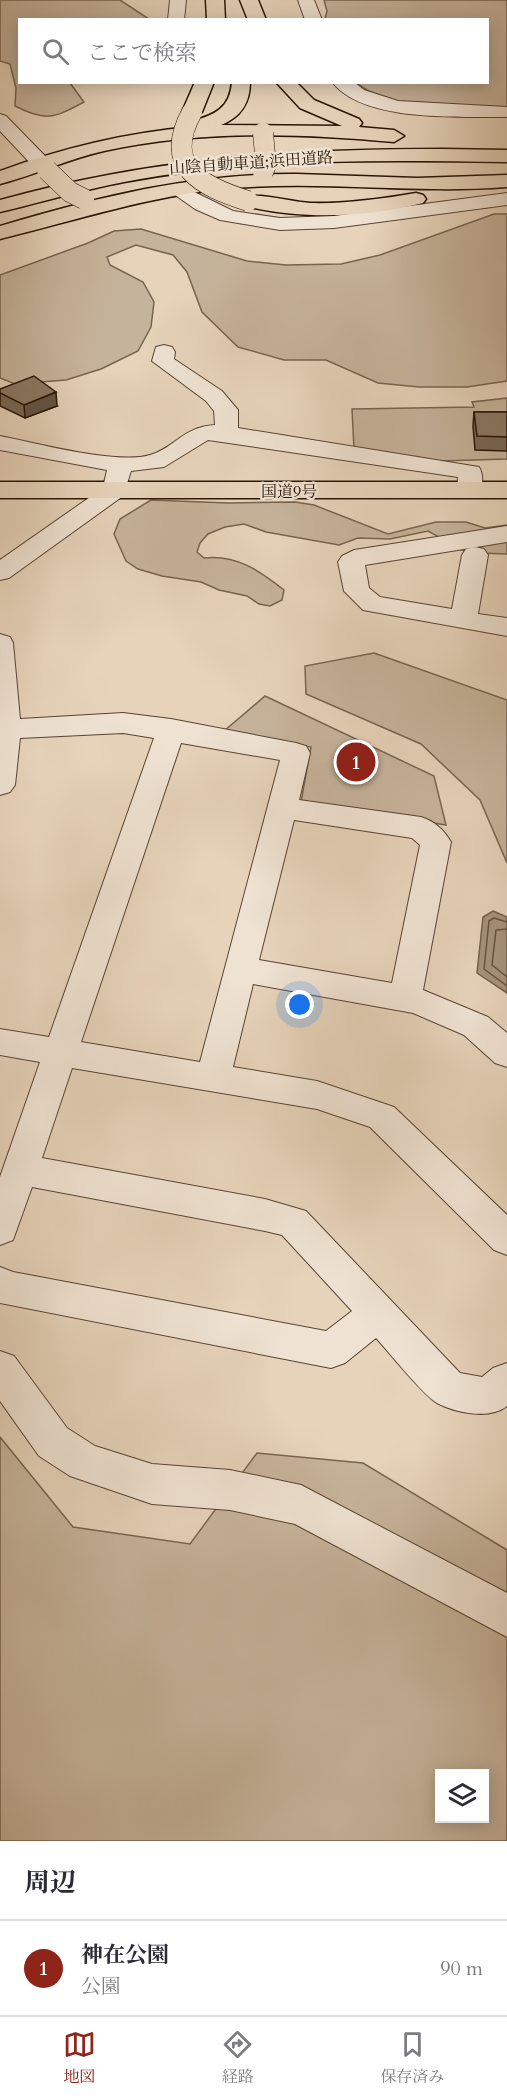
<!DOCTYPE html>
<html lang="ja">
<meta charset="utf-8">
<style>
body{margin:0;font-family:Cardo,"Noto Serif JP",serif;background:#f7f7f7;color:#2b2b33}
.controls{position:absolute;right:18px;bottom:18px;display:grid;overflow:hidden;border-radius:0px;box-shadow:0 3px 15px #0003}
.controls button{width:54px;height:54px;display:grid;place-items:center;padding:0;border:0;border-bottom:2px solid #e1e1e2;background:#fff;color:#2b2b33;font:30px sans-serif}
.you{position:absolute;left:300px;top:1005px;width:21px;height:21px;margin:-15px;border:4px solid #fff;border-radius:50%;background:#1a73e8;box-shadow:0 0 0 9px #1a73e833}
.badge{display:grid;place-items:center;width:39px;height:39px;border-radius:50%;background:#8f2418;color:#fff;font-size:20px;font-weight:700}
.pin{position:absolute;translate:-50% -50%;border:3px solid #fff;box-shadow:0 2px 6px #0006}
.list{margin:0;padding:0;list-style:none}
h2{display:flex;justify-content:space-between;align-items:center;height:78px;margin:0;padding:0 24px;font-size:26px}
h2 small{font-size:20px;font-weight:400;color:#7c7c81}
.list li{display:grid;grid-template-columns:39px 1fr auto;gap:18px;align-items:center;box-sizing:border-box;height:96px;padding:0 24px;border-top:2px solid #e1e1e2}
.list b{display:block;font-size:22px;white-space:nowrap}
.list p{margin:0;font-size:20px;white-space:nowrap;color:#7c7c81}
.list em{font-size:20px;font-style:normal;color:#7c7c81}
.icon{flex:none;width:33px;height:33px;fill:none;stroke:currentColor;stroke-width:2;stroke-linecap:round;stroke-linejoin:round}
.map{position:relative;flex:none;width:507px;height:1841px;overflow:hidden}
.search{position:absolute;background:#fff;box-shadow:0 3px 15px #0003;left:18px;right:18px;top:18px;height:66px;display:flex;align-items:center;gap:15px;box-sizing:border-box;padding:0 21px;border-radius:0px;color:#7c7c81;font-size:22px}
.sheet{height:174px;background:#fff}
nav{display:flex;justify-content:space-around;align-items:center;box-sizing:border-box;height:84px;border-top:2px solid #e1e1e2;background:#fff;font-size:16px;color:#7c7c81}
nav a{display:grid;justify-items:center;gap:3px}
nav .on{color:#8f2418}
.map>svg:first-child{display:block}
</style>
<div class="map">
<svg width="507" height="1841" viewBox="0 0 507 1841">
<rect width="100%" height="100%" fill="#e6d3ba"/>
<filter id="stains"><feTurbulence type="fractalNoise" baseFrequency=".00333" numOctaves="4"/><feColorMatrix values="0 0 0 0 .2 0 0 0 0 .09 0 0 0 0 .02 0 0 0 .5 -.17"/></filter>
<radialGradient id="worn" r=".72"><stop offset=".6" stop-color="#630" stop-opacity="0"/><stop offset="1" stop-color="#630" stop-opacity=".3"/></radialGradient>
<!-- green -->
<g fill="#c6b39b" stroke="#776450" stroke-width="1.5" fill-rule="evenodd">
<path d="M0 0H120L149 19 20 20V82L70 83 84 102C54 118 46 122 15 106L16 88 10 64 0 61Z"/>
<path d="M324 0H507V108C462 106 392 112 357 83L488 82V20L325 19 327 11Z"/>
<path d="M494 214H507V381L467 387H419L378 383 326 360H284L238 347 202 312 187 272 173 255 136 245 107 257 110 265 143 282 154 302 151 327 138 351 101 369 66 380 15 384 0 378V275L88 243 114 231 141 229 247 261 286 265 341 264 380 255Z"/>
<path d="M507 398V459L440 461 354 449 352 409 474 407 472 402Z"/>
<path d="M151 500 228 503 295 502 314 505 388 534 436 522H466L485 528 507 525V554L480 553 450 548 439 537 428 531 390 539 358 538 339 545 266 532 244 524 225 527 208 534 200 543 197 552 204 558C236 554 260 571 284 590L282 600 270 606 259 604 247 596 219 590 201 582 162 576 138 569 126 561 114 534 120 519Z"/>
<path d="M374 653 507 700V863L480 800 421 744 306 694 305 666Z"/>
<path d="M265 696 434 776 446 825 301 802 311 747 224 731Z"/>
<path d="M0 1437 73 1527 190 1544 257 1453 363 1463 507 1550V1841H0ZM440 1774H484V1818H440Z"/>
</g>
<!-- water -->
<path fill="#a5927c" stroke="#73604c" stroke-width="1.5" d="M493 911 507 917V993L477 973 483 917Z"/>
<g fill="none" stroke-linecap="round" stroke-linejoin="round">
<!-- shore -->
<g stroke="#665440" stroke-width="1.5">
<path d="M507 922 494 918 489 921 484 969 507 986"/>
<path d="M507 929 496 930 492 965 507 977"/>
</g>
<!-- minor casing -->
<g stroke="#584432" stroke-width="2">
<g id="minor">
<path d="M170 0H186L184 20H168Z"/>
<path d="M298 0H314L322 20H305Z"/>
<path d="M332 82H354L364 90 398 101 507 107V117C460 116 364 123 332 82Z"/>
<path d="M0 114 6 116 47 158 50 162 47 166H33L0 131Z"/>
<path d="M178 184 233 211 280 218 334 216 507 193V205L334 228 280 230 220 220 195 209 168 190Z"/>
<path d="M164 345 172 347 175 352 174 359 222 391 238 410V428L479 467C484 475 483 487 478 495L469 497 460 495 457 490 458 477 208 440 164 467 131 471 123 496 9 578 0 580V560L103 488 107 470 0 450V436C36 443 117 465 150 455 175 448 182 427 215 425L214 411 206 401 152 361 156 347Z"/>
<path d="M507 526V542L365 565 369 588 380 597 452 609 462 555 466 549 475 547 484 549 488 555 478 614 507 618V636L363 610 344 591 338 562 342 556 354 550Z"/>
<path d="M0 634 10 637 13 643 20 719 123 713 171 719 296 743 306 746 310 753 299 800 421 817C434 821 444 830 451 842L423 990 488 1017 507 1033V1067L495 1063 464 1035 413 1013 253 984 233 1067 317 1081 394 1107 507 1215V1255L494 1250 370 1127 317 1109 72 1068 42 1158 265 1199 306 1211 460 1373 482 1377 493 1368 507 1363V1406C490 1420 456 1413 437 1403 423 1395 389 1352 376 1338L345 1363 331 1368 0 1303V1267L13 1272 326 1331 352 1311 282 1235 265 1231 32 1187 13 1240 0 1245V1177L40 1062 0 1055V1029L49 1037 154 738 123 733 20 738 15 785 10 792 0 795ZM181 743 280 760 200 1062 81 1042ZM294 820 412 838 420 845 392 983 259 960Z"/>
<path d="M0 1351 14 1356 67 1428 95 1446 152 1464 230 1470 301 1485 507 1593V1637L295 1524 230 1510 152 1504 70 1476 39 1456 0 1401Z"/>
</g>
</g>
<!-- highway casing -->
<g stroke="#281505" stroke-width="3">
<g id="highway">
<path d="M206 0H224L225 20H207Z"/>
<path d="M240 0H258L266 20H248Z"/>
<path d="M195 82H214L202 112 192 118 182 112Z"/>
<path d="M232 82H250C250 103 241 117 221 125L342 126 300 108 276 82H296L314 100 359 119 362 123 359 127 394 130 404 136 394 142C298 133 199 130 104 151 68 159 35 175 0 184V171C63 148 124 133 191 127L192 121C215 115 230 108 232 82Z"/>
<path d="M442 149 507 150V162C380 160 250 158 124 182 82 190 42 202 0 212V200C152 158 286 149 442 149Z"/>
<path d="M297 174 417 178 507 175V187C416 194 325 181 235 188 154 194 78 220 0 239V226C97 197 195 173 297 174Z"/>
<path d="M416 193 423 195 426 199 423 203C364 218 300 220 241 205L238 201 241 197C258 192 290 202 310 203 345 204 381 199 416 193Z"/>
<rect x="0" y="482" width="507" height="16"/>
</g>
</g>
<!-- minor -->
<use href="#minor" fill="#efe2d2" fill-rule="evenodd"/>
<!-- highway -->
<use href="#highway" fill="#e6d3ba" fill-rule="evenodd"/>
<!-- highway-bridge casing -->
<g stroke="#281505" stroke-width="21" stroke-linecap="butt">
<g id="highway-bridge">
<path d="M192 112C162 167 201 186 248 201"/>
<path d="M263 133 266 165 263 172"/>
<path d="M47 170 70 192 84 199"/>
</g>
</g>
<!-- highway-bridge -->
<use href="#highway-bridge" stroke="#e6d3ba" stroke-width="20"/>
</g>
<!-- wall -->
<g fill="#786755" stroke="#281505" stroke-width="1.5">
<path d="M0 389 57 406 25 418 0 406Z"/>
<path d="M474 412H507V451L475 450 473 426Z"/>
</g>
<!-- shaded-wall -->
<path fill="#615445" stroke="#281505" stroke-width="1.5" d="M56 392 57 406 25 418 24 405Z"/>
<!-- building -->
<g fill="#8b7863" stroke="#281505" stroke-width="1.5">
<path d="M34 376 56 392 24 405 0 393V389Z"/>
<path d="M474 412H507V437L477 436Z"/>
</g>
<g text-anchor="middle" stroke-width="5" stroke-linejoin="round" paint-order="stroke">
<!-- far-street labels -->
<g font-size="16" fill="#281505" stroke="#efe2d2">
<text transform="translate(251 162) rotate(-4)" y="6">山陰自動車道;浜田道路</text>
<text x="289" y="497">国道9号</text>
</g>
</g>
<rect width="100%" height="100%" filter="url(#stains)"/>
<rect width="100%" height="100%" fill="url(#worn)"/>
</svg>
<div class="controls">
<button><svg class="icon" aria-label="layers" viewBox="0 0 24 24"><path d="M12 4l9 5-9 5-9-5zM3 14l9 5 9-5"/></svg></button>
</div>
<div class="you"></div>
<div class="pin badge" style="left:356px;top:762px">1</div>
<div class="search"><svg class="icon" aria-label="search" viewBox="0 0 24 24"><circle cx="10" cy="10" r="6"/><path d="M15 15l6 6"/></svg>ここで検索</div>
</div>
<section class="sheet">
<h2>周辺<small></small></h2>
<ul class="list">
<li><span class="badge">1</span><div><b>神在公園</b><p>公園</p></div><em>90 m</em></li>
</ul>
</section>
<nav>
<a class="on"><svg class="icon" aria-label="map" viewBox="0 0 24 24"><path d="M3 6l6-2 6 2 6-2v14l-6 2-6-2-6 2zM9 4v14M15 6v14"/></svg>地図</a>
<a><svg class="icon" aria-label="directions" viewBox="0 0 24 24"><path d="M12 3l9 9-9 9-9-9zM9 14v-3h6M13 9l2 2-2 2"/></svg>経路</a>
<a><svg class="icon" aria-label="saved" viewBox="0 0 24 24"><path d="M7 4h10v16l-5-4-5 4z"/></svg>保存済み</a>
</nav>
